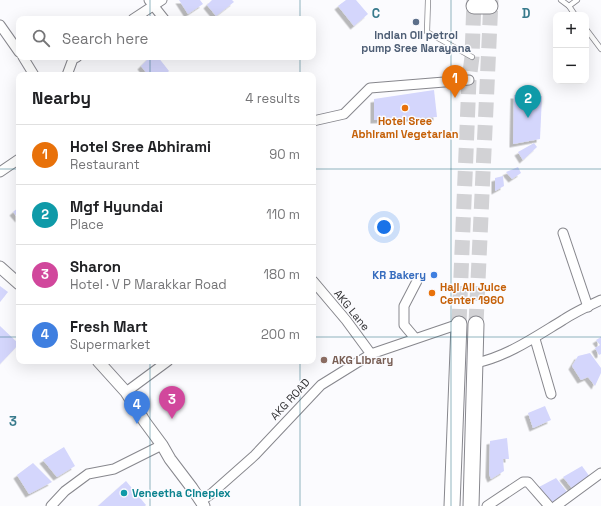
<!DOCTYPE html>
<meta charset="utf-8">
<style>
body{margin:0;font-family:"Space Grotesk",sans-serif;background:#f2f2f2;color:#202124}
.controls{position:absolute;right:12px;top:12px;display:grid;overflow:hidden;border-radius:8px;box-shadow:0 4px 16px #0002}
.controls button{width:36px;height:36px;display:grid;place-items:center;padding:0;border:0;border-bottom:1px solid #e0e0e0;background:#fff;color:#202124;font:20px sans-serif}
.you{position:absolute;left:384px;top:227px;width:14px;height:14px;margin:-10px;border:3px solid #fff;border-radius:50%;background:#1a73e8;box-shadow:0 0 0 6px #1a73e833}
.badge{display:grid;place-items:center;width:26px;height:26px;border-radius:50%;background:#0b8043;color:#fff;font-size:13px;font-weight:700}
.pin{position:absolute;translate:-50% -33px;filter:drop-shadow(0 1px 2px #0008)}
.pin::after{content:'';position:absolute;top:21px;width:14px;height:12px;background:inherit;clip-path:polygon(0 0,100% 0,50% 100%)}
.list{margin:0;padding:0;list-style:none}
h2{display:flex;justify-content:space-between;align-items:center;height:52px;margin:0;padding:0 16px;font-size:17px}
h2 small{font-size:13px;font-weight:400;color:#757577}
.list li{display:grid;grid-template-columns:26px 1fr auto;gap:12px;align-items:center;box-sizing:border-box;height:60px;padding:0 16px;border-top:1px solid #e0e0e0}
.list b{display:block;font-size:15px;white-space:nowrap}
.list p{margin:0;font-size:13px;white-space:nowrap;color:#757577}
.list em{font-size:13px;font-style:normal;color:#757577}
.icon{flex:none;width:22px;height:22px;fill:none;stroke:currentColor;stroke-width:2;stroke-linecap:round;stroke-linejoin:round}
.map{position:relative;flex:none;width:601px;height:506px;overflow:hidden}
.search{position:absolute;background:#fff;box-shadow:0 4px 16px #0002;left:16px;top:16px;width:300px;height:44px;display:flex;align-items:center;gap:10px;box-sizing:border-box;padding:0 14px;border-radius:8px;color:#757577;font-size:15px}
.panel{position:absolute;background:#fff;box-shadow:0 4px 16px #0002;left:16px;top:72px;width:300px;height:292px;border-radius:8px}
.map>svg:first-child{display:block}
</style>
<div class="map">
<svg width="601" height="506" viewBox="0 0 601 506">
<defs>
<filter id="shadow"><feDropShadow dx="-3.5" dy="3.5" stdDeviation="0" flood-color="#0004"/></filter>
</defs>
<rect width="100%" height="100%" fill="#fbfbfe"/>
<!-- building -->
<g fill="#d4d6fc" filter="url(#shadow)">
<path d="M179 0H200L203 4 188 14Z"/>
<path d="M212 0H232L234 2 216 16 207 5Z"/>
<path d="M346 0H356L368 14 354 26 338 6Z"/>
<path d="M150 57H158L169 71 165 75H148L141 66Z"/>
<path d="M434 90 437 117 374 120V99Z"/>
<path d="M514 95 542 96 540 139 513 144Z"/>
<path d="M534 143 537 147 523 160 518 152Z"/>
<path d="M518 167 521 173 512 179 506 172Z"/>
<path d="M503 176 504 186 495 191V178Z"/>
<path d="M19 207V219L13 212Z"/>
<path d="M0 286 8 292 0 302Z"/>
<path d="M0 326 19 344 0 364Z"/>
<path d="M601 337V354L599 355 595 348 600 345 596 340Z"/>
<path d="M590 353 601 368V373L595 386 588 377 581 380 572 366 578 356Z"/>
<path d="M545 406 551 420 533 428 528 413Z"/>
<path d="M507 438 509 459H503L504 471 491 479 489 474 490 441Z"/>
<path d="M64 447 75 466 57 477 43 460Z"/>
<path d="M33 463 52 482 29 494 17 475Z"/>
<path d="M582 466 590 477 574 491 563 477Z"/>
<path d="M556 478 568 493 554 506 539 487Z"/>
<path d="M126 481 146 505 145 506H98Z"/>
</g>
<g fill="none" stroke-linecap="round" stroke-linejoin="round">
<!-- trunk-tunnel -->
<g stroke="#d2d2d5" stroke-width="15" stroke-dasharray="15 8" stroke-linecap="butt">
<path d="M459 324 469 80 472 57 474 0"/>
<path d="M476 324 491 0"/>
</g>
<!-- service casing -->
<g stroke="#87878d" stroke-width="6">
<g id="service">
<path d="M428 0 427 32 472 57"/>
<path d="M561 0 569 6 577 0"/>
<path d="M569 6 575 15"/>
<path d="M586 29 601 49"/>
</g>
</g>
<!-- minor casing -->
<g stroke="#87878d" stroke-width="11">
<g id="minor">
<path d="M149 0 164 19"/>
<path d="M133 19 162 0"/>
<path d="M0 25 19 52"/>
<path d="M23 57 34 75"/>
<path d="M67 75 73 59 77 57"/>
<path d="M313 121 344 114 370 88 469 80"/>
<path d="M0 172 19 159"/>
<path d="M563 233 588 307"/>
<path d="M313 281 346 320 371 354"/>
<path d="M415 338 404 325V306L417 281"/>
<path d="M535 339 551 394"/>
<path d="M476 363C508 356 535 337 563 320 575 312 588 306 601 300"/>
<path d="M126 392 168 361"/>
<path d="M201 501 211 494 255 455 321 385 371 354 459 324"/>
<path d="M51 506 65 491 88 474 114 469 162 445"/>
<path d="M487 506 523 482H528L549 506"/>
<path d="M556 506 601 473"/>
</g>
</g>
<!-- tertiary casing -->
<g stroke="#87878d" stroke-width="13">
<g id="tertiary">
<path d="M0 267 19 284"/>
<path d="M98 361 126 392 145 422 162 445 170 459 192 488 204 506"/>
</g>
</g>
<!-- trunk casing -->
<g stroke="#87878d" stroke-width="17">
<g id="trunk">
<path d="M474 6H490"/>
<path d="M452 506 459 324"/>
<path d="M471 506 476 324"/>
</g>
</g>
<!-- service -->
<use href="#service" stroke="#fff" stroke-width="4.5"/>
<!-- minor -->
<use href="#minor" stroke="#fff" stroke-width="9"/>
<!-- tertiary -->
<use href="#tertiary" stroke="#fff" stroke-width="11"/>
<!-- trunk -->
<use href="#trunk" stroke="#fff" stroke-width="15"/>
</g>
<!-- grid -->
<path fill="none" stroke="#387a8c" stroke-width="1" stroke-opacity="0.55" d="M150 0V19M300 0V19M451 0V506M150 57V75M300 57V75M0 169H19M313 169H601M0 337H19M313 337H601M150 361V506M300 361V506"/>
<!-- markers -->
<circle fill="#5c6f8a" stroke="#fbfbfe" stroke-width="1.5" cx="416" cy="22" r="4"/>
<g fill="#e8710a" stroke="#fbfbfe" stroke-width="1.5">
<circle cx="405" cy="108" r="4"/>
<circle cx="432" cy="293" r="4"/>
</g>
<circle fill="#3f7fe0" stroke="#fbfbfe" stroke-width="1.5" cx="434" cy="275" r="4"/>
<circle fill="#8d6e63" stroke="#fbfbfe" stroke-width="1.5" cx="324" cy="360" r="4"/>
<circle fill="#0f9aa8" stroke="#fbfbfe" stroke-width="1.5" cx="124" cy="493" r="4"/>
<g text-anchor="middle" stroke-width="3" stroke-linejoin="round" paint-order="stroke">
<!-- service labels -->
<g font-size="11" font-weight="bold" fill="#4e5e75" stroke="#fbfbfe">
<text x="416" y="39">Indian Oil petrol<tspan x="416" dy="13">pump Sree Narayana</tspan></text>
</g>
<!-- food labels -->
<g font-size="11" font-weight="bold" fill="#c56008" stroke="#fbfbfe">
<text x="405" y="125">Hotel Sree<tspan x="405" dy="13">Abhirami Vegetarian</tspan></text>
<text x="440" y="291" text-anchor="start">Haji Ali Juice<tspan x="440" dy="13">Center 1960</tspan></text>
</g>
<!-- shop labels -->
<g font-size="11" font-weight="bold" fill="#366cbe" stroke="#fbfbfe" text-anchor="end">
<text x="426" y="279">KR Bakery</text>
</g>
<!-- street labels -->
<g font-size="11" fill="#303033" stroke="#fbfbfe">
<text transform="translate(352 310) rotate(51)" y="4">AKG Lane</text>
<text transform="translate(290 399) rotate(-47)" y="4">AKG ROAD</text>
</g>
<!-- education labels -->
<g font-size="11" font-weight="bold" fill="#785e54" stroke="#fbfbfe" text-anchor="start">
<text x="332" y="364">AKG Library</text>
</g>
<!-- culture labels -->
<g font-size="11" font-weight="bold" fill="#0d838f" stroke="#fbfbfe" text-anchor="start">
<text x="132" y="497">Veneetha Cineplex</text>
</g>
</g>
<g font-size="13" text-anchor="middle" font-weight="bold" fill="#387a8c" stroke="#fbfbfe" stroke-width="3" stroke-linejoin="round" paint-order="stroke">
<text x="376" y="18">C</text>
<text x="526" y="18">D</text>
<text x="13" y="426">3</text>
</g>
</svg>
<div class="controls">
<button>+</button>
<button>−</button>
</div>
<div class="you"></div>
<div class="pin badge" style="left:455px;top:98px;background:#e8710a">1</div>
<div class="pin badge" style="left:528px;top:118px;background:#0f9aa8">2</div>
<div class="pin badge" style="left:172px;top:419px;background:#d1479c">3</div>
<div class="pin badge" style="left:137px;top:424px;background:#3f7fe0">4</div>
<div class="search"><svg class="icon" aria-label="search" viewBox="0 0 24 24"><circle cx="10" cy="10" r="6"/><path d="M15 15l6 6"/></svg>Search here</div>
<section class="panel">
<h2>Nearby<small>4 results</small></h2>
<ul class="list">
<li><span class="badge" style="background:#e8710a">1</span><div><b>Hotel Sree Abhirami</b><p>Restaurant</p></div><em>90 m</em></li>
<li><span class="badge" style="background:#0f9aa8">2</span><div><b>Mgf Hyundai</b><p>Place</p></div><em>110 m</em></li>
<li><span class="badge" style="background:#d1479c">3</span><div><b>Sharon</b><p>Hotel · V P Marakkar Road</p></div><em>180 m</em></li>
<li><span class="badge" style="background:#3f7fe0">4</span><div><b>Fresh Mart</b><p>Supermarket</p></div><em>200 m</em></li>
</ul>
</section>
</div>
